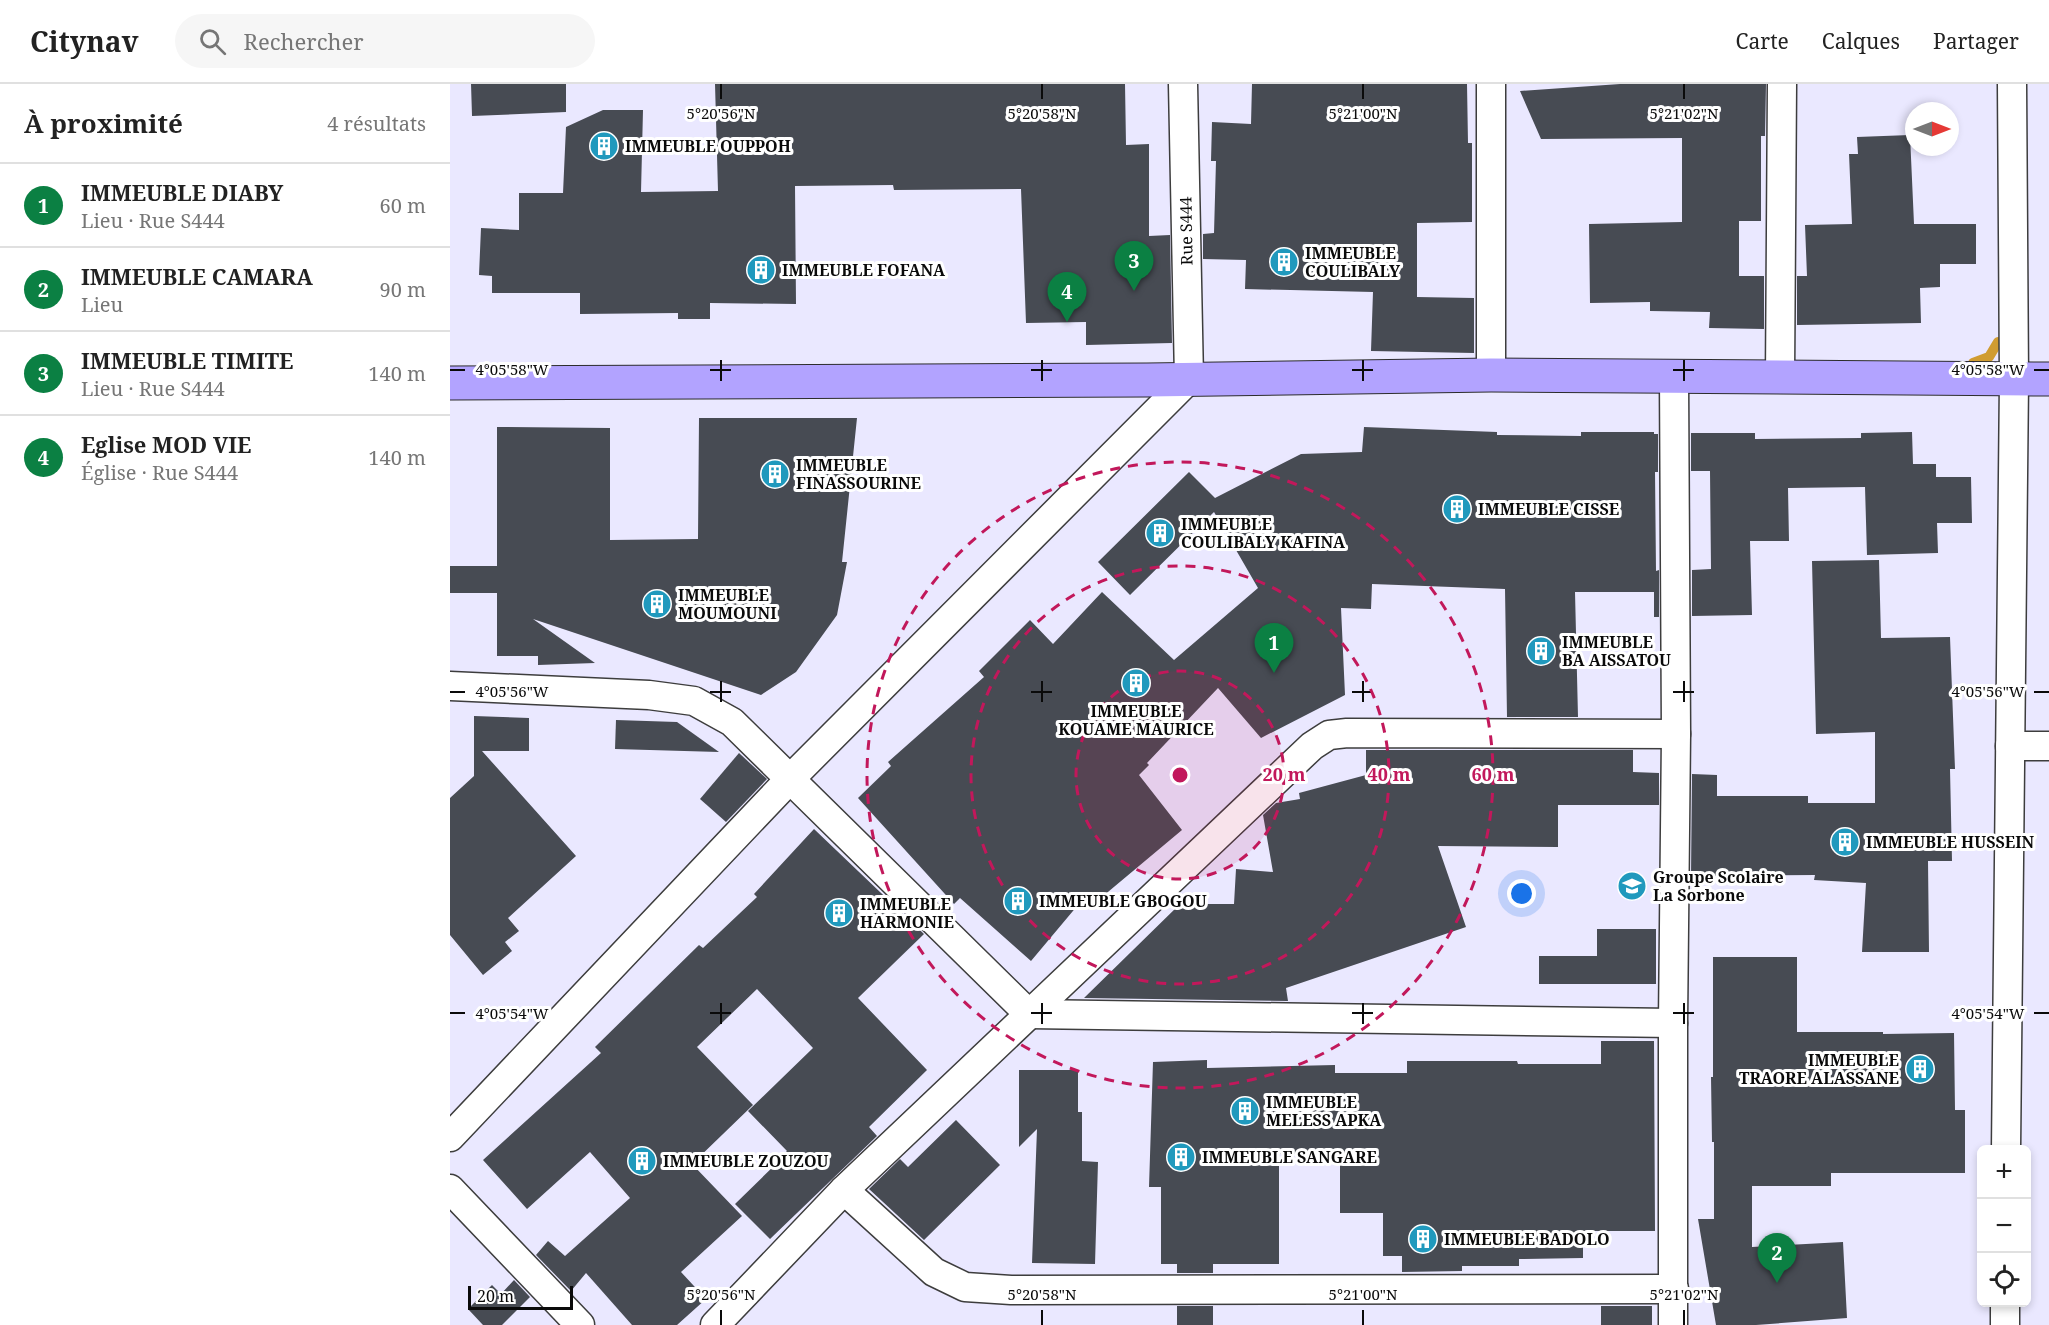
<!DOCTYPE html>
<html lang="fr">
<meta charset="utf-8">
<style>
body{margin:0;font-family:"Noto Serif",serif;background:#f6f6f6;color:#222}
.controls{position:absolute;right:18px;bottom:18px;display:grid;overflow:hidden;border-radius:9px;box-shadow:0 3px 9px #0003}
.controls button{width:54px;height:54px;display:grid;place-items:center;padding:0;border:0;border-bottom:2px solid #e0e0e0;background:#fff;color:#222;font:30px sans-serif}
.compass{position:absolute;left:1455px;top:18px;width:54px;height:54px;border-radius:50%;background:#fff;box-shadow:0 3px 9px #0003;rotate:90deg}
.scale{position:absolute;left:18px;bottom:15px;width:105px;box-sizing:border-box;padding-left:6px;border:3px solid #0a0a0a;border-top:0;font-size:16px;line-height:21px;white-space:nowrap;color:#0a0a0a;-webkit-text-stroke:4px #fff;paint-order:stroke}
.you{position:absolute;left:1072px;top:810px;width:21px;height:21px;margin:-15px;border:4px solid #fff;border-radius:50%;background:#1a73e8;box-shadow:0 0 0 9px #1a73e833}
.badge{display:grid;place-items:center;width:39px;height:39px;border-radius:50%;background:#0b8043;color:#fff;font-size:20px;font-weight:700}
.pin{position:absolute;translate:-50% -50px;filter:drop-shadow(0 2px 3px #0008)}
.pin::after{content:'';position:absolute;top:32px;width:21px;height:18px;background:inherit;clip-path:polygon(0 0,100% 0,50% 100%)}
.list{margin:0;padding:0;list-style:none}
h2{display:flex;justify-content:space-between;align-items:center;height:78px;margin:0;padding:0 24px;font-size:26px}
h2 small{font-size:20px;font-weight:400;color:#767676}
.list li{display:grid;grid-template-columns:39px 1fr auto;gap:18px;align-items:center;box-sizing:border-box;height:84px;padding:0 24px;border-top:2px solid #e0e0e0}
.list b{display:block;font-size:22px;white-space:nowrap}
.list p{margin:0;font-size:20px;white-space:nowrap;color:#767676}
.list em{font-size:20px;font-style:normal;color:#767676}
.icon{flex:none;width:33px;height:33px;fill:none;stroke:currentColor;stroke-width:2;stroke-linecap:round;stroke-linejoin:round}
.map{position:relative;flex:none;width:1599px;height:1241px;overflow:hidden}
header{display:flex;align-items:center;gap:36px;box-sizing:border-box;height:84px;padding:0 30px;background:#fff;border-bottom:2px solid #e0e0e0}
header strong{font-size:28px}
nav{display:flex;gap:33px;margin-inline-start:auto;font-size:21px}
.search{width:420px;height:54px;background:#f6f6f6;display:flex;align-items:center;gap:15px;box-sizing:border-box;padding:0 21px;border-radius:33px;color:#767676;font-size:22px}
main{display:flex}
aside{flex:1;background:#fff}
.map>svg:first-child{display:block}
</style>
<header>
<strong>Citynav</strong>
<div class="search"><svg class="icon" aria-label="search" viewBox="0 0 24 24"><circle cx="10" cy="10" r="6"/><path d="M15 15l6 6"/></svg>Rechercher</div>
<nav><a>Carte</a><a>Calques</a><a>Partager</a></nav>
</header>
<main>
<aside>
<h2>À proximité<small>4 résultats</small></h2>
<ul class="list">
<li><span class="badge">1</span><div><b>IMMEUBLE DIABY</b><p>Lieu · Rue S444</p></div><em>60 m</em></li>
<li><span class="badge">2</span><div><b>IMMEUBLE CAMARA</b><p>Lieu</p></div><em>90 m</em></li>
<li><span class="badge">3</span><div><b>IMMEUBLE TIMITE</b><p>Lieu · Rue S444</p></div><em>140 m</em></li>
<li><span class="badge">4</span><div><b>Eglise MOD VIE</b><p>Église · Rue S444</p></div><em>140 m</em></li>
</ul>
</aside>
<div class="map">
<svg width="1599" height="1241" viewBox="0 0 1599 1241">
<rect width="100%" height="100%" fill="#eae8ff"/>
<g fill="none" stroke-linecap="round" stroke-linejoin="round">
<!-- stream -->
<path stroke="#d09c31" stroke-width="10" d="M1523 279 1539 273 1548 258"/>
</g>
<!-- building -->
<g fill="#474b53">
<path d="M21 0H116V28L22 32Z"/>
<path d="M265 0H675L676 61 699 60V152L720 151 722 259 636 261V238L576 239 571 105 444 106 443 101 345 102 346 220 260 219V235H228V229L130 230V209H42V192L29 191 31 144 69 146V109H113L116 43 153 26H193L191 108 268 107Z"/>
<path d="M802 0H1017L1018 59H1022V138L967 139V213L1024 214V269L921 267 923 208 795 205 796 176 753 175V150L764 149 766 77H761L762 38 801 40Z"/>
<path d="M1170 0H1316L1315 52H1311V137H1289V192H1314V245L1259 244 1260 228 1200 227V218L1140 219 1139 140 1232 138V54L1091 55 1070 7Z"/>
<path d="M1460 51 1464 140H1526V180H1490V203L1470 204 1471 239 1347 241V192H1357L1355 141 1402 140 1399 70H1408L1407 53Z"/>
<path d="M249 334H407L392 478H397L387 531 346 588 311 611 83 535 145 579 88 581V572H47V509H0V482H47V343L160 344V456L248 455Z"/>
<path d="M914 343 1047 348V351L1131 352V348H1204V350H1208V388H1205L1206 487 1209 486V533H1204V508H1125L1128 633H1057L1055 505 922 500 921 525 891 524 895 611 811 654 768 604 697 679 699 681 689 691 732 746 640 823 633 815 581 877 510 814 504 820 408 714 441 682 438 678 534 593 529 587 580 536 603 560 652 508 724 576 808 504 764 428 680 511 648 478 739 388 765 414 851 370 912 368Z"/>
<path d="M1462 348 1463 380H1486V393H1521L1522 439H1487L1488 469 1417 471 1415 403 1338 404 1339 457H1300L1302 531 1242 532V486L1261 485 1260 387H1241V349H1305V355L1411 354V349Z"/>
<path d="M1429 476 1431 554 1500 553 1505 685H1500L1502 777H1478L1479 868H1412L1416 799 1364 796 1365 791 1241 792 1242 690 1267 691V712H1358V719H1425V648L1366 650 1362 477Z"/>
<path d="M24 632 79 634V667H32L126 772 58 834 69 847 55 858 62 867 33 891 0 851V714L24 692Z"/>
<path d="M166 636 227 638 269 668 165 665Z"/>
<path d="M916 666H1183V688L1209 689V721H1108V763L988 762 1016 843 836 904 838 917 634 914 730 820H784L786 785 823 788 813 731 826 719 850 715 849 709 916 691Z"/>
<path d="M289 669 317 695 276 738 250 715Z"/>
<path d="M364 745 474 850 408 914 477 986 419 1043 427 1052 320 1155 285 1120 329 1077 327 1076 337 1067 298 1027 363 964 307 905 247 963 303 1021 242 1080 292 1132 231 1188 256 1215 227 1241H182L136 1189 121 1207 86 1171 98 1157 115 1172 180 1114 140 1068 77 1125 33 1076 151 969 145 963 249 861 253 864 307 813 304 810Z"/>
<path d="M1147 845H1206V900H1089V872H1147Z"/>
<path d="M1263 873H1347V948H1433V950L1504 949 1505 1026H1515V1089H1381V1102H1302V1163L1393 1158 1397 1234 1306 1241H1266L1248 1135H1264V1058H1262L1261 993H1263Z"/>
<path d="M1151 957H1204L1205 1147H1133V1174L1069 1175V1182H1012V1187L952 1188V1172H933V1129H890V1070H829V1180H763V1189H727V1180H711V1103H699L703 978 757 976V984L885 981V989H957V977H1067L1068 980H1151Z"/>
<path d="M569 986H628V1028H632V1077L648 1078 645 1180 582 1179 587 1045 569 1063Z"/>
<path d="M506 1036 550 1081 474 1156 419 1105 450 1075 458 1083Z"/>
<path d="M64 1196 80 1213 52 1241H33L18 1225 42 1201 51 1210Z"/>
<rect x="727" y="1222" width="36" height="19"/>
<rect x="1151" y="1222" width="51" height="19"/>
</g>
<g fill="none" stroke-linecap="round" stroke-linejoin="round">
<!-- street casing -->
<g stroke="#3d3d3d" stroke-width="31">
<g id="street">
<path d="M1041 0V291"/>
<path d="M1330 294 1332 0"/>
<path d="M0 602 199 611 244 617 282 638 579 930 1223 939"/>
<path d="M1560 662H1599"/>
<path d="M0 1053 339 696 739 295 733 0"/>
<path d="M1556 1066 1564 296 1562 0"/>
<path d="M0 1105 130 1241"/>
<path d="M394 1106 484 1188 515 1203 561 1206 1224 1205"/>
<path d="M265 1241 394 1106 862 662 879 651 897 649 1226 650"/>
<path d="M1223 1241V939L1226 650 1224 293"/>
<path d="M1555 1241V1218"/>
</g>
</g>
<!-- secondary casing -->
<g stroke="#2c2c2c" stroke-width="35">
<path id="secondary" d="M0 299 697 296 1041 291 1599 295"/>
</g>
<!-- street -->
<use href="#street" stroke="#fff" stroke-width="28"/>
<!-- secondary -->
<use href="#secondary" stroke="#b2a3ff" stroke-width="33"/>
</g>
<!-- ticks -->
<path fill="none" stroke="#0a0a0a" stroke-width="2" d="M271 0V15M592 0V15M913 0V15M1234 0V15M271 276V297M592 276V297M913 276V297M1234 276V297M0 286H15M260 286H281M581 286H602M902 286H923M1223 286H1244M1584 286H1599M271 597V618M592 597V618M913 597V618M1234 597V618M0 608H15M260 608H281M581 608H602M902 608H923M1223 608H1244M1584 608H1599M271 919V940M592 919V940M913 919V940M1234 919V940M0 929H15M260 929H281M581 929H602M902 929H923M1223 929H1244M1584 929H1599M271 1226V1241M592 1226V1241M913 1226V1241M1234 1226V1241"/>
<!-- distance rings -->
<circle cx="730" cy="691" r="104" fill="#c2185b" fill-opacity=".12"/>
<g fill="none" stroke="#c2185b" stroke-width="3" stroke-dasharray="10 8">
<circle cx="730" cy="691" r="104"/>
<circle cx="730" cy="691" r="209"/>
<circle cx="730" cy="691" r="313"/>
</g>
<!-- icons -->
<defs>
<g id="building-disc" transform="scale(1.5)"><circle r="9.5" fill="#2099bd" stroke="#fff"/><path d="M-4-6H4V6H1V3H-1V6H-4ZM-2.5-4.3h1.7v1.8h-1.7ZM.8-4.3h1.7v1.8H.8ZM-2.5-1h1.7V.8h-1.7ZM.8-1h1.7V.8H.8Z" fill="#fff"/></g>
<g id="school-disc" transform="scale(1.5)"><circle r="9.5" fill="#2099bd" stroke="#fff"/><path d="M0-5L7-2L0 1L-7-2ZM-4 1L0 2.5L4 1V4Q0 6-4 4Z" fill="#fff"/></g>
</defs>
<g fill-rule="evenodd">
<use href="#building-disc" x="154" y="62"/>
<use href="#building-disc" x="834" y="178"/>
<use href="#building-disc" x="311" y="186"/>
<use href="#building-disc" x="325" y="390"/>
<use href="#building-disc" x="1007" y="425"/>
<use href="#building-disc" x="710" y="449"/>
<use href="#building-disc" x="207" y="520"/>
<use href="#building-disc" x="1091" y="567"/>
<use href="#building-disc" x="686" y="599"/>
<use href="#building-disc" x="1395" y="758"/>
<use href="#school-disc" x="1182" y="802"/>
<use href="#building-disc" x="568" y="817"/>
<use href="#building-disc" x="389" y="829"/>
<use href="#building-disc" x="1470" y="985"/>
<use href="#building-disc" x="795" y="1027"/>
<use href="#building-disc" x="731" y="1073"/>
<use href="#building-disc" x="192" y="1077"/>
<use href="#building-disc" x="973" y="1155"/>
</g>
<g text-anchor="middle" stroke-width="6" stroke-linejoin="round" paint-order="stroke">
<!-- poi labels -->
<g font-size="16" font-weight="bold" fill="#0a0a0a" stroke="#fff" text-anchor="start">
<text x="175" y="68">IMMEUBLE OUPPOH</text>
<text x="855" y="175">IMMEUBLE<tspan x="855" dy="18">COULIBALY</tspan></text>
<text x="332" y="192">IMMEUBLE FOFANA</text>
<text x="346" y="387">IMMEUBLE<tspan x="346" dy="18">FINASSOURINE</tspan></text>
<text x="1028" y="431">IMMEUBLE CISSE</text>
<text x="731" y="446">IMMEUBLE<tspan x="731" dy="18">COULIBALY KAFINA</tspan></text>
<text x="228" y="517">IMMEUBLE<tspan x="228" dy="18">MOUMOUNI</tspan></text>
<text x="1112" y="564">IMMEUBLE<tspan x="1112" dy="18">BA AISSATOU</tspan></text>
<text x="686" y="633" text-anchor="middle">IMMEUBLE<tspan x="686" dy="18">KOUAME MAURICE</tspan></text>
<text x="1416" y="764">IMMEUBLE HUSSEIN</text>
<text x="1203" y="799">Groupe Scolaire<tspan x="1203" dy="18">La Sorbone</tspan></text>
<text x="589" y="823">IMMEUBLE GBOGOU</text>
<text x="410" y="826">IMMEUBLE<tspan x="410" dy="18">HARMONIE</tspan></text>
<text x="1449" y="982" text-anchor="end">IMMEUBLE<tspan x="1449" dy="18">TRAORE ALASSANE</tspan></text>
<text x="816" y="1024">IMMEUBLE<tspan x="816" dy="18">MELESS APKA</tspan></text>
<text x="752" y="1079">IMMEUBLE SANGARE</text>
<text x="213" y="1083">IMMEUBLE ZOUZOU</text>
<text x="994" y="1161">IMMEUBLE BADOLO</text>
</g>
<!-- street labels -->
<g font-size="16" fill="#0a0a0a" stroke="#fff">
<text transform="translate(736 147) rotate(-91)" y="6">Rue S444</text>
</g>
</g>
<g font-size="15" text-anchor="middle" fill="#0a0a0a" stroke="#fff" stroke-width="6" stroke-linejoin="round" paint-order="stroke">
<text x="271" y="35">5°20'56"N</text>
<text x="592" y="35">5°20'58"N</text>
<text x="913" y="35">5°21'00"N</text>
<text x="1234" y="35">5°21'02"N</text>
<text x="1538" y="291">4°05'58"W</text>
<text x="62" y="291">4°05'58"W</text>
<text x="1538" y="613">4°05'56"W</text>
<text x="62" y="613">4°05'56"W</text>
<text x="62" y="935">4°05'54"W</text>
<text x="1538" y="935">4°05'54"W</text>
<text x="271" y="1216">5°20'56"N</text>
<text x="592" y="1216">5°20'58"N</text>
<text x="913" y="1216">5°21'00"N</text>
<text x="1234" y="1216">5°21'02"N</text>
</g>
<circle cx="730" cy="691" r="9" fill="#c2185b" stroke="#fff" stroke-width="3"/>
<g font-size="18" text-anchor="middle" font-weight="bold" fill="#c2185b" stroke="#fff" stroke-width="6" stroke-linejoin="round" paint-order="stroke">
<text x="834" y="697">20 m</text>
<text x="939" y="697">40 m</text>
<text x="1043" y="697">60 m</text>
</g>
</svg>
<div class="controls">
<button>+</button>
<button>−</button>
<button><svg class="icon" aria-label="locate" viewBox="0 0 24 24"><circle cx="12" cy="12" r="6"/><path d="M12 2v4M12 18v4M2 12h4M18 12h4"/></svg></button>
</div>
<svg class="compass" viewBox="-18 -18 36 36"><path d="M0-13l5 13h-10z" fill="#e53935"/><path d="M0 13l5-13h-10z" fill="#767676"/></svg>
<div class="scale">20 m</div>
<div class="you"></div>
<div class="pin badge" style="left:824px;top:589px">1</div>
<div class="pin badge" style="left:1327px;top:1199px">2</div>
<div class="pin badge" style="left:684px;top:207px">3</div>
<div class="pin badge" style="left:617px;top:238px">4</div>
</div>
</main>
